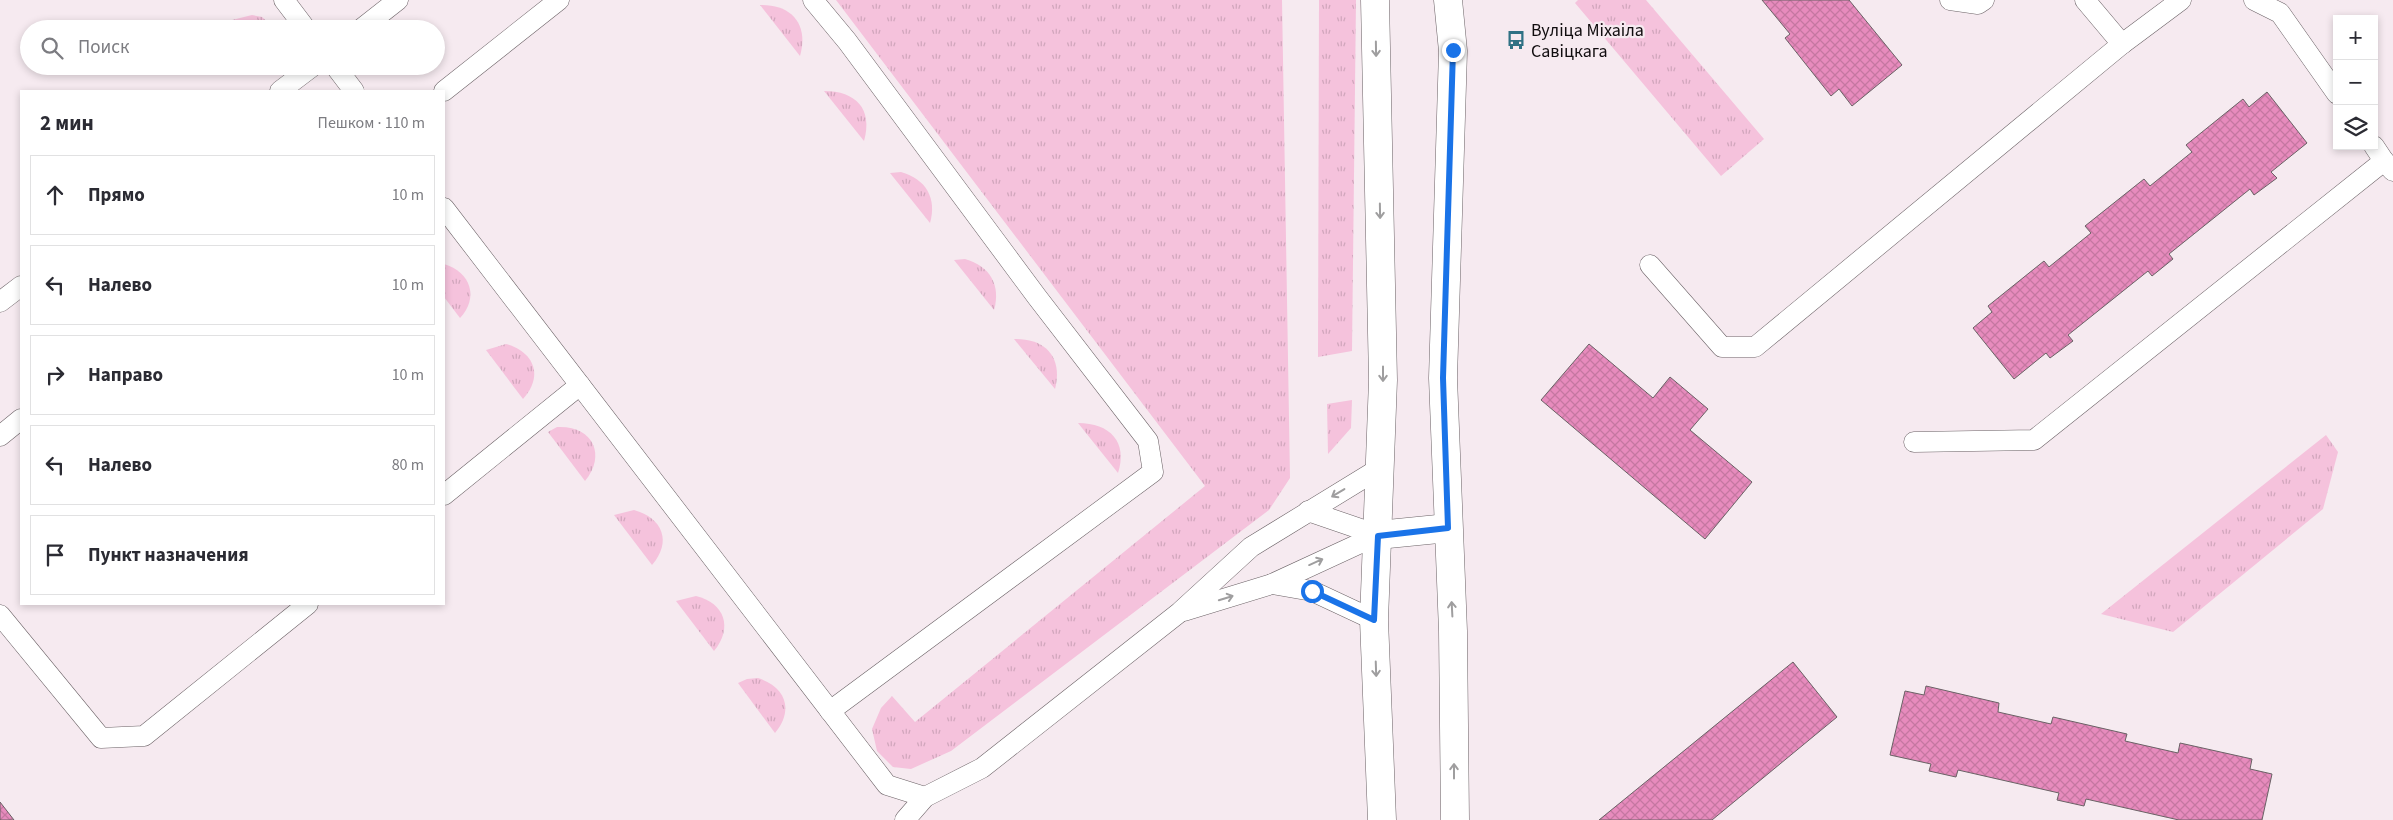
<!DOCTYPE html>
<html lang="ru">
<meta charset="utf-8">
<style>
body{margin:0;font-family:"Source Sans 3",sans-serif;background:#f2f2f3;color:#2b2b33}
.controls{position:absolute;right:15px;top:15px;display:grid;overflow:hidden;border-radius:0px;box-shadow:0 2px 8px #0003}
.controls button{width:45px;height:45px;display:grid;place-items:center;padding:0;border:0;border-bottom:1px solid #e1e1e2;background:#fff;color:#2b2b33;font:25px sans-serif}
.stop{position:absolute;width:15px;height:15px;margin:-11px;border:4px solid #1a73e8;border-radius:50%;background:#fff}
.stop.end{background:#1a73e8;border-color:#fff;box-shadow:0 1px 5px #0008}
.list{margin:0;padding:0;list-style:none}
h2{display:flex;justify-content:space-between;align-items:center;height:65px;margin:0;padding:0 20px;font-size:21px}
h2 small{font-size:16px;font-weight:400;color:#7c7c81}
.list li{display:grid;grid-template-columns:32px 1fr auto;gap:15px;align-items:center;box-sizing:border-box;height:80px;margin:0 10px 10px;padding:0 10px;border:1px solid #e1e1e2;border-radius:0px}
.list b{display:block;font-size:19px;white-space:nowrap}
.list em{font-size:16px;font-style:normal;color:#7c7c81}
.icon{flex:none;width:28px;height:28px;fill:none;stroke:currentColor;stroke-width:2;stroke-linecap:round;stroke-linejoin:round}
.map{position:relative;flex:none;width:2393px;height:820px;overflow:hidden}
.search{position:absolute;background:#fff;box-shadow:0 2px 8px #0003;left:20px;top:20px;width:425px;height:55px;display:flex;align-items:center;gap:12px;box-sizing:border-box;padding:0 18px;border-radius:28px;color:#7c7c81;font-size:19px}
.panel{position:absolute;background:#fff;box-shadow:0 2px 8px #0003;left:20px;top:90px;width:425px;height:515px;border-radius:0px}
.map>svg:first-child{display:block}
</style>
<div class="map">
<svg width="2393" height="820" viewBox="0 0 2393 820">
<defs>
<pattern id="grass-tufts" width="24" height="20" patternUnits="userSpaceOnUse" patternTransform="scale(1.25)"><rect width="24" height="20" fill="#f5c2dc"/><path d="M3 7l-1-3M5 7V3M7 7l1-3M15 17l-1-3M17 17v-4M19 17l1-3" fill="none" stroke="#d1a6bc"/></pattern>
<pattern id="building-cross-hatch" width="8" height="8" patternUnits="userSpaceOnUse" patternTransform="scale(1.25)"><rect width="8" height="8" fill="#e78bbd"/><path d="M0 0l8 8M0 8l8-8" fill="none" stroke="#c577a1"/></pattern>
</defs>
<rect width="100%" height="100%" fill="#f6eaf0"/>
<!-- grass -->
<g fill="url(#grass-tufts)">
<path d="M836 0H1282L1290 478 1269 510 951 751 911 769 893 767 877 751 872 729 881 708 892 696 915 722 1205 486Z"/>
<path d="M1319 0H1356L1352 351 1318 357Z"/>
<path d="M1578 0H1646L1764 139 1721 176 1575 3Z"/>
<path d="M760 5C792 4 809 25 800 56Z"/>
<path d="M252 15 262 17 275 29H238L232 20Z"/>
<path d="M824 91C856 91 873 109 864 141Z"/>
<path d="M901 172C926 179 937 198 930 223L890 173Z"/>
<path d="M965 259C990 266 1001 285 994 310L954 260Z"/>
<path d="M444 264C471 272 479 298 460 318L444 297Z"/>
<path d="M1014 339C1046 338 1063 358 1055 389Z"/>
<path d="M506 344C534 352 544 376 523 399L486 350Z"/>
<path d="M1352 400 1351 428 1328 454 1327 404Z"/>
<path d="M1078 423C1110 423 1128 442 1118 473Z"/>
<path d="M557 427C592 425 607 454 585 481L548 432Z"/>
<path d="M2326 435 2338 452 2323 509 2173 632 2101 614Z"/>
<path d="M634 510C663 518 672 542 652 565L614 515Z"/>
<path d="M696 596C725 603 733 628 714 651L676 601Z"/>
<path d="M758 678C786 687 794 710 775 733L738 683 747 679Z"/>
</g>
<!-- building -->
<g fill="url(#building-cross-hatch)" stroke="#6a6165">
<path d="M1762 0H1849L1902 65 1852 106 1839 89 1831 96 1785 38 1790 34Z"/>
<path d="M2267 92 2307 143 2271 172 2277 178 2254 195 2250 189 2169 254 2173 259 2152 276 2148 271 2068 335 2073 341 2050 358 2046 353 2014 379 1973 328 1992 312 1988 306 2044 261 2049 267 2091 233 2085 226 2144 179 2150 186 2192 152 2186 145 2243 99 2249 107Z"/>
<path d="M1589 344 1653 398 1670 377 1708 409 1690 430 1752 482 1705 539 1541 400Z"/>
<path d="M1793 662 1837 717 1712 820H1599Z"/>
<path d="M1926 686 1999 703 1998 712 2051 724 2053 717 2127 734 2125 741 2178 753 2180 743 2252 759 2250 769 2272 774 2262 820H2179L2086 799 2084 806 2057 800 2059 793 1958 770 1956 777 1929 771 1931 764 1890 755 1905 691 1924 695Z"/>
<path d="M0 802 14 820H0Z"/>
</g>
<g fill="none" stroke-linecap="round" stroke-linejoin="round">
<!-- service casing -->
<g stroke="#6b6266" stroke-width="21">
<g id="service">
<path d="M284 0 306 29"/>
<path d="M813 0 847 41 1037 297 1148 441 1153 472 830 711"/>
<path d="M1950 0 1978 4 1984 0"/>
<path d="M2085 0 2122 44"/>
<path d="M2254 0 2280 13 2337 94"/>
<path d="M361 29 398 0"/>
<path d="M335 66 354 91"/>
<path d="M280 91 313 66"/>
<path d="M444 91 559 0"/>
<path d="M2374 146 2384 161"/>
<path d="M444 208 887 785 925 797"/>
<path d="M1650 265 1722 347H1755L2122 44 2181 0"/>
<path d="M0 302 21 286"/>
<path d="M0 436 21 419"/>
<path d="M1914 442 2034 440 2384 161 2393 171"/>
<path d="M444 495 580 385"/>
<path d="M1308 511 1378 535"/>
<path d="M1272 584 1378 535"/>
<path d="M1184 611 1272 584 1312 591 1374 620"/>
<path d="M0 615 101 738 144 736 308 604"/>
<path d="M905 820 925 797 982 768 1180 612 1251 547 1380 468"/>
</g>
</g>
<!-- secondary casing -->
<g stroke="#6b6266" stroke-width="29">
<g id="secondary">
<path d="M1375 0 1383 380 1374 620 1382 820"/>
<path d="M1448 0 1453 51 1443 378 1453 631 1455 820"/>
<path d="M1378 535 1448 528"/>
</g>
</g>
<!-- service -->
<use href="#service" stroke="#fff" stroke-width="20"/>
<!-- secondary -->
<use href="#secondary" stroke="#fff" stroke-width="28"/>
</g>
<!-- one-way arrows -->
<defs><path id="oneway-shaft" d="M-6 0H5M1.5-3L5.5 0L1.5 3" fill="none" stroke-width="1.6" stroke-linecap="round" stroke-linejoin="round" transform="scale(1.25)"/></defs>
<g stroke="#9f9e9f">
<use href="#oneway-shaft" transform="translate(1376 49) rotate(89)"/>
<use href="#oneway-shaft" transform="translate(1380 211) rotate(89)"/>
<use href="#oneway-shaft" transform="translate(1383 374) rotate(90)"/>
<use href="#oneway-shaft" transform="translate(1338 493) rotate(149)"/>
<use href="#oneway-shaft" transform="translate(1316 562) rotate(-24)"/>
<use href="#oneway-shaft" transform="translate(1226 598) rotate(-17)"/>
<use href="#oneway-shaft" transform="translate(1452 609) rotate(-93)"/>
<use href="#oneway-shaft" transform="translate(1376 669) rotate(88)"/>
<use href="#oneway-shaft" transform="translate(1454 771) rotate(-90)"/>
</g>
<g fill="none" stroke-linecap="round" stroke-linejoin="round">
<!-- route -->
<path stroke="#1a73e8" stroke-width="6" d="M1312 591 1374 620 1378 536 1448 528 1443 378 1453 50"/>
</g>
<!-- icons -->
<defs>
<g id="bus-bare" transform="scale(1.5)"><path d="M-5-6H5V4H4V6H2V4H-2V6H-4V4H-5ZM-3.5-4V0h7V-4ZM-3.5 1.2v1.5H-2V1.2ZM2 1.2v1.5H3.5V1.2Z" fill="#2f7184" stroke="#f6eaf0" stroke-width="2.5" paint-order="stroke"/></g>
</defs>
<g fill-rule="evenodd">
<use href="#bus-bare" x="1516" y="40"/>
</g>
<g text-anchor="middle" stroke-width="4.5" stroke-linejoin="round" paint-order="stroke">
<!-- poi labels -->
<g font-size="18" fill="#100c0e" stroke="#f6eaf0" text-anchor="start">
<text x="1531" y="36">Вуліца Міхаіла<tspan x="1531" dy="21">Савіцкага</tspan></text>
</g>
</g>
</svg>
<div class="controls">
<button>+</button>
<button>−</button>
<button><svg class="icon" aria-label="layers" viewBox="0 0 24 24"><path d="M12 4l9 5-9 5-9-5zM3 14l9 5 9-5"/></svg></button>
</div>
<div class="stop" style="left:1312px;top:591px"></div>
<div class="stop end" style="left:1453px;top:50px"></div>
<div class="search"><svg class="icon" aria-label="search" viewBox="0 0 24 24"><circle cx="10" cy="10" r="6"/><path d="M15 15l6 6"/></svg>Поиск</div>
<section class="panel">
<h2>2 мин<small>Пешком · 110 m</small></h2>
<ul class="list">
<li><svg class="icon" aria-label="ahead" viewBox="0 0 24 24"><path d="M12 20V5M6 11l6-6 6 6"/></svg><div><b>Прямо</b></div><em>10 m</em></li>
<li><svg class="icon" aria-label="left" viewBox="0 0 24 24"><path d="M17 20v-9H6M10 6l-5 5 5 5"/></svg><div><b>Налево</b></div><em>10 m</em></li>
<li><svg class="icon" aria-label="right" viewBox="0 0 24 24"><path d="M7 20v-9h11M14 6l5 5-5 5"/></svg><div><b>Направо</b></div><em>10 m</em></li>
<li><svg class="icon" aria-label="left" viewBox="0 0 24 24"><path d="M17 20v-9H6M10 6l-5 5 5 5"/></svg><div><b>Налево</b></div><em>80 m</em></li>
<li><svg class="icon" aria-label="arrive" viewBox="0 0 24 24"><path d="M6 21V4h12l-3 4 3 4H6"/></svg><div><b>Пункт назначения</b></div></li>
</ul>
</section>
</div>
